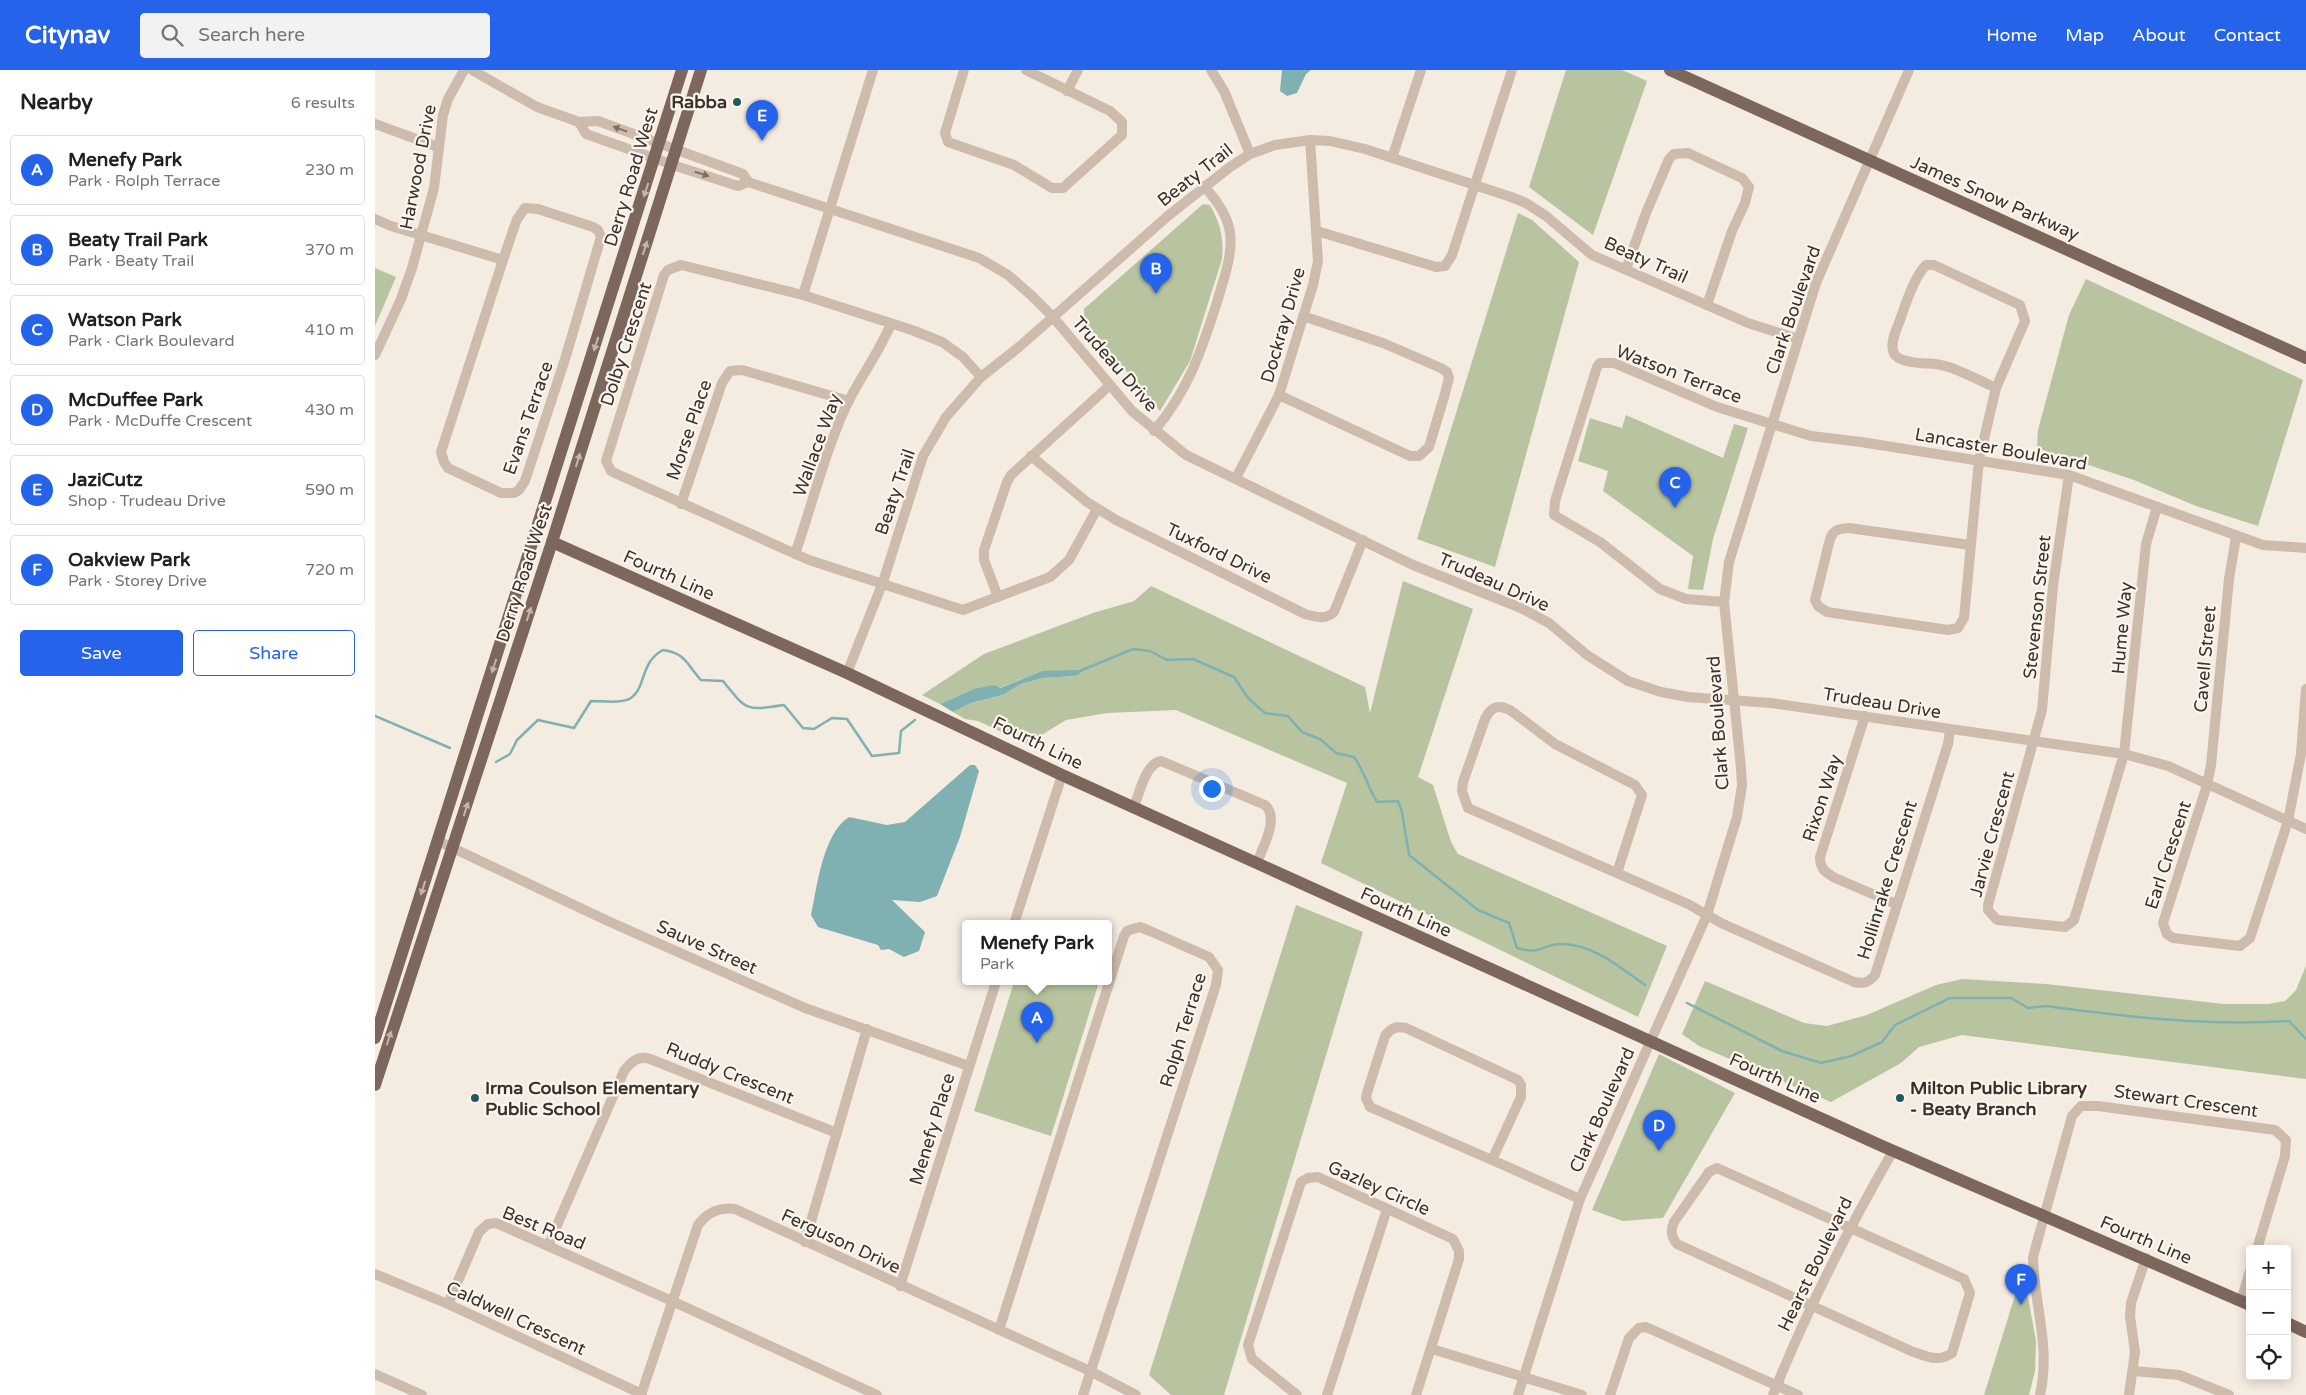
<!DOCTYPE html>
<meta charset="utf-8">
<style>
body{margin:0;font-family:"Varela Round",sans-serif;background:#f2f2f2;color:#202124}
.controls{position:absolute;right:15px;bottom:15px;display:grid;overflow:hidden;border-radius:5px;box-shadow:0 2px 12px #0003}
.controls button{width:45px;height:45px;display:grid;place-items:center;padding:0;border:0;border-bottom:1px solid #e0e0e0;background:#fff;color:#202124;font:25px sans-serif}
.you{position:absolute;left:836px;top:718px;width:18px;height:18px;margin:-12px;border:4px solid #fff;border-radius:50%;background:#1a73e8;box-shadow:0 0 0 8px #1a73e833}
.badge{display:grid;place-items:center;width:32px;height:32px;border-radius:50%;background:#2563eb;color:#fff;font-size:16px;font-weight:700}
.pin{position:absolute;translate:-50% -41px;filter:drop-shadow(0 1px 2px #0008)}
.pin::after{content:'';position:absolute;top:26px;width:18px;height:15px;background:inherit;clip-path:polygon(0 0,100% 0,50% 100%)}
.popup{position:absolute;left:587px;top:850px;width:150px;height:65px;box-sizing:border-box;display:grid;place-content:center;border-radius:5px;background:#fff;filter:drop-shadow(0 1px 4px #0005);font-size:16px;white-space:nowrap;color:#757577}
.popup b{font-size:19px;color:#202124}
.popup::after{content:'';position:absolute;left:50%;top:100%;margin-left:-10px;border:10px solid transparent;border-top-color:#fff}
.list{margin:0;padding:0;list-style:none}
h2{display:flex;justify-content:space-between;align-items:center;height:65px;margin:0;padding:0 20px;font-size:21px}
h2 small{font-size:16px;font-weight:400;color:#757577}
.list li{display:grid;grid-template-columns:32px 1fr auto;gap:15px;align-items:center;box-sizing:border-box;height:70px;margin:0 10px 10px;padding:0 10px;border:1px solid #e0e0e0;border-radius:5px}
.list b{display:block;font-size:19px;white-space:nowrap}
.list p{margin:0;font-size:16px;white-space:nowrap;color:#757577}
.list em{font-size:16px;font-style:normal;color:#757577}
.actions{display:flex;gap:10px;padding:15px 20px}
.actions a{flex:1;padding:11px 0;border:1px solid #2563eb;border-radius:5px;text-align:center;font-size:18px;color:#2563eb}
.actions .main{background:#2563eb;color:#fff}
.icon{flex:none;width:28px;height:28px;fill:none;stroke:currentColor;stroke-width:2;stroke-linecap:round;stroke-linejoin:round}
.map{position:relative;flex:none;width:1931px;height:1325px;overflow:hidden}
header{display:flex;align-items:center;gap:30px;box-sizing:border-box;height:70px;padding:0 25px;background:#2563eb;color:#fff}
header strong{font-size:24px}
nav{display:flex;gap:28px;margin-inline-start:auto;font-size:18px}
.search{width:350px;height:45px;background:#f2f2f2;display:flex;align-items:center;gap:12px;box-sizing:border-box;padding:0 18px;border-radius:5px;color:#757577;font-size:19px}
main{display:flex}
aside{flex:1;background:#fff}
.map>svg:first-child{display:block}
</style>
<header>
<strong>Citynav</strong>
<div class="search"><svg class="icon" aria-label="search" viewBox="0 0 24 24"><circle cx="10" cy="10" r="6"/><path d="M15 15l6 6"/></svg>Search here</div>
<nav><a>Home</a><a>Map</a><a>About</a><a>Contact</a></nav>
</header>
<main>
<aside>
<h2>Nearby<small>6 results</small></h2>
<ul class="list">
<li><span class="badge">A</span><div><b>Menefy Park</b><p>Park · Rolph Terrace</p></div><em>230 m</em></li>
<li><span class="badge">B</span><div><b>Beaty Trail Park</b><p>Park · Beaty Trail</p></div><em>370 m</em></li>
<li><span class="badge">C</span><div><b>Watson Park</b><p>Park · Clark Boulevard</p></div><em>410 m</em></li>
<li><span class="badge">D</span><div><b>McDuffee Park</b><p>Park · McDuffe Crescent</p></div><em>430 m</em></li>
<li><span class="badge">E</span><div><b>JaziCutz</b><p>Shop · Trudeau Drive</p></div><em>590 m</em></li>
<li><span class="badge">F</span><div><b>Oakview Park</b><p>Park · Storey Drive</p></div><em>720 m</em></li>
</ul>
<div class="actions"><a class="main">Save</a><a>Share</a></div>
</aside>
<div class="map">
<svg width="1931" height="1325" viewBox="0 0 1931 1325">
<rect width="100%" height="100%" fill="#f4ebe1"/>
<!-- green -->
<g fill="#b8c4a0">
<path d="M1191 0H1247L1272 11 1218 165 1154 117Z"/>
<path d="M828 134 835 135C845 153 849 168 847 189L815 291 785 341 709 251V239Z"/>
<path d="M1143 143 1157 150 1204 192 1120 497 1042 469Z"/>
<path d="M0 198 21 207 0 256Z"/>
<path d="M1711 209 1928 310 1883 456 1821 436 1759 410 1662 378 1663 360 1694 245Z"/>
<path d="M1251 345 1348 388 1359 354 1373 358 1338 469 1328 520 1313 519 1318 486 1228 421 1233 401 1203 391 1215 348 1247 358Z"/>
<path d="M1028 511 1098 539 1043 707 1058 715 1076 772 1083 784 1292 876 1263 947 946 793 972 713 801 640 732 643 691 650 652 674 603 651 590 649 578 642 596 633 628 625 646 614 668 608 699 606 667 601 624 618 599 619 565 634 547 625 609 584 718 543 759 531 776 516 990 617 995 643Z"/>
<path d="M921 835 988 862 849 1325H796L774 1305Z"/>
<path d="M1931 896V1009L1587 965 1544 977 1526 993 1456 1032 1324 976 1307 964 1330 911 1429 953 1452 956 1492 945 1561 915 1587 909 1671 914 1849 934H1893L1910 931 1921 920Z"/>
<path d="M639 912H724L676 1066 599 1041Z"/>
<path d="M1284 984 1360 1023 1288 1148 1248 1151 1217 1140Z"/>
<path d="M1648 1200 1661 1271 1660 1301 1654 1325H1609Z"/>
</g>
<!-- water -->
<g fill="#7fb0b2">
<path d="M907 0H936L931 4 922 23 912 26 905 21Z"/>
<path d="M702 600 705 604 699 606 668 608 646 614 628 625 596 633 578 642 565 634 599 619 619 615 625 618 667 601Z"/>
<path d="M595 695H600L604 701 585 767 562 826 545 832 517 830 550 862 544 881 529 887 514 879 506 880 503 875 443 857 436 845C442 817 448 763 474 747L512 755 530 752Z"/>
</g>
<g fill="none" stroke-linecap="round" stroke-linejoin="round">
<!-- stream -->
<g stroke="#7fb0b2" stroke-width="2.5">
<path d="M700 603 758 579 775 581 792 590 818 589 859 607 873 628 890 643 913 646 927 662 945 669 961 683 979 687C989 701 993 717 1002 732L1023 731 1027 742 1034 785 1103 840 1134 853 1142 878C1167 886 1168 873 1187 874 1220 875 1244 897 1270 915"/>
<path d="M0 646 75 678"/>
<path d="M121 692 135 684 142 670 163 650 199 658 216 631C228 631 246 634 256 628 271 618 265 592 288 580 311 583 312 595 326 610L348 611C372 641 371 641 409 635L428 658 439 659 457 648 472 649 497 686 524 683 526 661 540 650"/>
<path d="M1312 933 1407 981 1446 993 1476 986 1507 972 1520 955 1575 928H1636L1653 938 1671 936C1752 947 1832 956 1914 951L1931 969"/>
</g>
<!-- minor -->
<g stroke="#cdbbac" stroke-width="10">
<path d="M97 0 162 37 204 52 223 51 368 104 373 112"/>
<path d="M589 0 570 63 573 72 639 95 677 118H688L747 65V52L735 41 651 0"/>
<path d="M836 0 849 21 875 84"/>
<path d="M692 21 703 0"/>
<path d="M204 52 211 64 307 98 363 116 373 112 604 188 633 205 657 226 678 247 757 341 811 385 1038 495 1146 538 1174 553 1212 585 1253 611 1286 622 1313 627 1396 633 1749 684 1793 696 1931 759"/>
<path d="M0 54 63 77"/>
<path d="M1017 88 1046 0"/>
<path d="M150 138 163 139 218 157 223 160 226 167 191 286 150 411 144 420 139 423H126L73 398 69 392 66 382 128 190 142 149Z"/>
<path d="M0 149 16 156 128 190"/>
<path d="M942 161 1061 197 1070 196 1077 185 1137 0"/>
<path d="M1251 199 1271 143 1294 89 1299 84 1313 83 1367 108 1374 117 1370 133 1357 161 1332 235"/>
<path d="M428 225 498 0"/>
<path d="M0 285 26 229 37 198 59 118 68 45 73 29 89 0"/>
<path d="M606 307 588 287 567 272 537 260 428 225 306 195 293 200 289 205 231 391 236 401 242 404 434 490 588 540 675 507 694 490 722 439"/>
<path d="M904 325 1035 386H1044L1054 377 1069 327 1074 308 1072 302 1066 298 1008 273 928 246"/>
<path d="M779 361C814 320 827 279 843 229 849 207 858 185 855 162 852 144 841 130 829 116"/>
<path d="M656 386 712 432 741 450 930 544C941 547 951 550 959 542L988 470"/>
<path d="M1694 405 1678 516 1667 640 1613 835V840L1622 850 1690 857 1699 850 1749 684 1771 474 1782 437"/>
<path d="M861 408 904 325 938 215 943 191 935 70"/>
<path d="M306 434 347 313 355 301 367 300 474 331"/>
<path d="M1861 467 1854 509 1836 695 1832 715 1788 853 1792 864 1798 868 1865 876 1875 868 1913 751 1926 684 1931 619"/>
<path d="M1595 475 1474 458C1464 459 1459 459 1455 469L1440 530 1443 536 1452 542 1573 560 1583 558 1589 548 1604 390 1621 318 1650 251 1645 235 1559 195H1551C1539 208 1532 230 1526 247 1523 257 1515 270 1518 281 1521 294 1549 293 1560 294 1582 297 1602 310 1621 318"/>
<path d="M420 484C437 435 451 378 473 332 487 305 504 282 516 254"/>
<path d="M623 527 609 490V480L632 412 636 405 734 316"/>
<path d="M1349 532 1311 529 1285 519 1225 472 1179 445 1180 431 1222 297 1225 293H1239L1342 337 1436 366 1486 372 1694 405 1888 475 1931 478"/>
<path d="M472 603 508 512 548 386 571 347 606 307 644 277 794 145 855 97 875 84 900 75 935 70 955 71 990 79 1136 127 1151 133 1171 146 1217 185 1373 253 1423 269"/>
<path d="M1490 646 1445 787C1445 799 1450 802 1460 808L1521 834"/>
<path d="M759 736C765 723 770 694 786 691L890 735C905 748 887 778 882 793"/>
<path d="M63 771 235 852 430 938 594 996"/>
<path d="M1242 803 1267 725 1260 715 1180 674 1135 640C1122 634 1116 637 1110 649L1088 712 1087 721 1093 738 1313 834 1346 853 1479 912C1489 914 1493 913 1500 905L1573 674 1575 660"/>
<path d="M639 854 687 705"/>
<path d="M1117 1090 995 1037 991 1028 992 1023 1010 966C1016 958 1021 956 1031 958L1143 1010 1146 1015V1027L1117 1090 1205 1129"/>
<path d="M1342 1098 1589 1209 1595 1223 1577 1283C1563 1293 1552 1286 1536 1281L1302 1174C1296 1167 1295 1161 1299 1152L1334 1102Z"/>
<path d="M430 1172 492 959"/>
<path d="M173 1176 249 1001C256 992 263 985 275 989L462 1063"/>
<path d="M0 1204 73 1234 267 1324"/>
<path d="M525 1216 621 912"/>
<path d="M1866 1231 1875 1201"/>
<path d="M73 1234 104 1162 113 1154 121 1153 297 1231 502 1325"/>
<path d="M624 1260 749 866 752 861 758 859 765 857 775 861 834 887 843 900 841 915 708 1325"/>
<path d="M1057 1279 1207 1325"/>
<path d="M1759 1301 1804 1305 1854 1325"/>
<path d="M0 1304 47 1325"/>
<path d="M266 1325 323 1155C333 1142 344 1137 360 1139L715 1301 761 1325"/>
<path d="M922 1325 877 1289 873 1275 926 1112 933 1108 943 1107 1078 1169 1084 1181V1189L1041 1325"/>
<path d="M952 1325 1012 1139"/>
<path d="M1143 1325 1205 1129 1332 845 1362 747 1367 715 1366 698 1349 532 1354 492 1441 213 1534 0"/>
<path d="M1235 1325 1254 1268 1264 1258 1271 1257 1423 1325"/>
<path d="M1398 1325C1432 1239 1472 1161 1518 1081"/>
<path d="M1665 1325C1676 1276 1659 1235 1658 1187L1697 1046 1706 1036H1723L1900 1060 1911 1070 1910 1086 1882 1179"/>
<path d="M1754 1325 1760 1282 1755 1246 1756 1233 1771 1188"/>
</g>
<!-- major -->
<g stroke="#7d675c" stroke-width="12">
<path d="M1295 0 1931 288"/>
<path d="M177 472 472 603 687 705 1507 1076 1875 1235"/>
<path d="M0 968 307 0"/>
<path d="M0 1015 177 472 326 0"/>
<path d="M1912 1253 1931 1262"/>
</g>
</g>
<!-- one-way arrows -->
<defs><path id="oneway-solid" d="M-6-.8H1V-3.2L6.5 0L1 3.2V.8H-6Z" transform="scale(1.25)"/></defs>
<g fill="#7d6f65">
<use href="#oneway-solid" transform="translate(245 59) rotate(-160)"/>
<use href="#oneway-solid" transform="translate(327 104) rotate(17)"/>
</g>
<g fill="#c2b5ac">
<use href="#oneway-solid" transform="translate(271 120) rotate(108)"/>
<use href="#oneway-solid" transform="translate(270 178) rotate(-72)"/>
<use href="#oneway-solid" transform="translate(221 274) rotate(108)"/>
<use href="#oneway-solid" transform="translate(203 390) rotate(-73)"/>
<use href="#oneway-solid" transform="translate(154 544) rotate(-72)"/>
<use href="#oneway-solid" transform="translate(119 596) rotate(108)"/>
<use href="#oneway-solid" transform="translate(91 739) rotate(-72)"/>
<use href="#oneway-solid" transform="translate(48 818) rotate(108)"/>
<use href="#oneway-solid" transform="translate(14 968) rotate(-72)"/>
</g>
<!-- markers -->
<g fill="#1f5a5e" stroke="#fbf5ee" stroke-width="2">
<circle cx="362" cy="32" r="5"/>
<circle cx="100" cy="1028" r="5"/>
<circle cx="1525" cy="1028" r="5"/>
</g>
<g text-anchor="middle" stroke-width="4.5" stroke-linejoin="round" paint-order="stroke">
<!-- poi labels -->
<g font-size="18" font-weight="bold" fill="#3b302b" stroke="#fbf5ee" text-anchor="start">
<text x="352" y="38" text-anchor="end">Rabba</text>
<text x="110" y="1024">Irma Coulson Elementary<tspan x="110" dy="21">Public School</tspan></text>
<text x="1535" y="1024">Milton Public Library<tspan x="1535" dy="21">- Beaty Branch</tspan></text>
</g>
<!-- street labels -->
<g font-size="18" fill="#3b302b" stroke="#fbf5ee">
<text transform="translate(43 97) rotate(-79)" y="6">Harwood Drive</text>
<text transform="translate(820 105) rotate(-38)" y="6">Beaty Trail</text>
<text transform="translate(256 107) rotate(-73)" y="6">Derry Road West</text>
<text transform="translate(1620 128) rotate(24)" y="6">James Snow Parkway</text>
<text transform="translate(1271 190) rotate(24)" y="6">Beaty Trail</text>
<text transform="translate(1418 240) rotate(-71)" y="6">Clark Boulevard</text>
<text transform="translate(908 255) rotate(-74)" y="6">Dockray Drive</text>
<text transform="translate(251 274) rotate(-72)" y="6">Dolby Crescent</text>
<text transform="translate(740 294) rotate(49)" y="6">Trudeau Drive</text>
<text transform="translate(1304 304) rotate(21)" y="6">Watson Terrace</text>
<text transform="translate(153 348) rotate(-71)" y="6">Evans Terrace</text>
<text transform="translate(314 360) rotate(-71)" y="6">Morse Place</text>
<text transform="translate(442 375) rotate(-70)" y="6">Wallace Way</text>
<text transform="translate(1626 379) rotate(10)" y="6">Lancaster Boulevard</text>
<text transform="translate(520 422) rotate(-71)" y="6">Beaty Trail</text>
<text transform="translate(844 483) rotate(26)" y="6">Tuxford Drive</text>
<text transform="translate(149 503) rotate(-72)" y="6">Derry Road West</text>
<text transform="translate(294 505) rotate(24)" y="6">Fourth Line</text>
<text transform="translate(1119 512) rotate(24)" y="6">Trudeau Drive</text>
<text transform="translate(1662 537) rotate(-84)" y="6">Stevenson Street</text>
<text transform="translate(1747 558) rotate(-85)" y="6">Hume Way</text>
<text transform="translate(1830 589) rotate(-85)" y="6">Cavell Street</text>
<text transform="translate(1507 633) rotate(9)" y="6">Trudeau Drive</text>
<text transform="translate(1343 653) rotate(-94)" y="6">Clark Boulevard</text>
<text transform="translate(663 673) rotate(26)" y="6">Fourth Line</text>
<text transform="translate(1447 728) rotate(-72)" y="6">Rixon Way</text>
<text transform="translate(1617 764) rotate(-75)" y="6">Jarvie Crescent</text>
<text transform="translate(1793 785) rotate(-72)" y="6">Earl Crescent</text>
<text transform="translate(1512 810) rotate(-73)" y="6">Hollinrake Crescent</text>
<text transform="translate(1031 842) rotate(24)" y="6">Fourth Line</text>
<text transform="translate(332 877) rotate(24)" y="6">Sauve Street</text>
<text transform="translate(808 960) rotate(-73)" y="6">Rolph Terrace</text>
<text transform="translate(355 1003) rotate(22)" y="6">Ruddy Crescent</text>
<text transform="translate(1400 1008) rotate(24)" y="6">Fourth Line</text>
<text transform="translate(1811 1031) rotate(8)" y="6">Stewart Crescent</text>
<text transform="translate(1227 1040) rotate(-66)" y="6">Clark Boulevard</text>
<text transform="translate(557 1059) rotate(-73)" y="6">Menefy Place</text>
<text transform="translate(1004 1118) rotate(24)" y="6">Gazley Circle</text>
<text transform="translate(169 1158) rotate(22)" y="6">Best Road</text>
<text transform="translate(1771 1170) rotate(23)" y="6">Fourth Line</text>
<text transform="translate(466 1171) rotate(25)" y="6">Ferguson Drive</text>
<text transform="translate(1440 1194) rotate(-64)" y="6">Hearst Boulevard</text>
<text transform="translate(141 1248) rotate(25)" y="6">Caldwell Crescent</text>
</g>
</g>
</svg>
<div class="controls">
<button>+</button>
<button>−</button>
<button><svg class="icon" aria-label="locate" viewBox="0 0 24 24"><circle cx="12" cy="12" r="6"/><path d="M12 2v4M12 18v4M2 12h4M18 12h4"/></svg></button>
</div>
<div class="you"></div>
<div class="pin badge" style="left:662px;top:973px">A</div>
<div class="popup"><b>Menefy Park</b>Park</div>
<div class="pin badge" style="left:781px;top:224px">B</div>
<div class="pin badge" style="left:1300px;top:438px">C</div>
<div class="pin badge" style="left:1284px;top:1081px">D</div>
<div class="pin badge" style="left:387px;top:71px">E</div>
<div class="pin badge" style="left:1646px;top:1235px">F</div>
</div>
</main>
